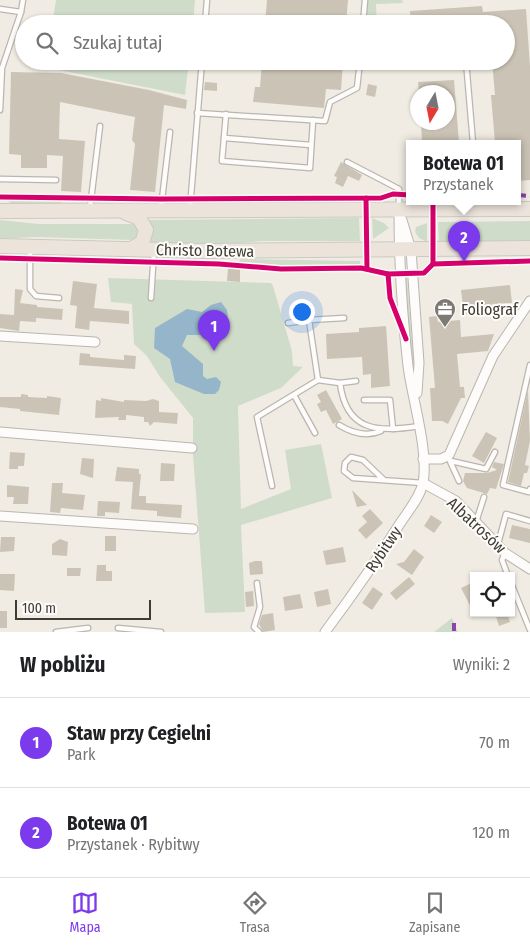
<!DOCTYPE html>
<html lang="pl">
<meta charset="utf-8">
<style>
body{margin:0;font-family:"Fira Sans Condensed",sans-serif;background:#f2f2f2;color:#202124}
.controls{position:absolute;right:15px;bottom:15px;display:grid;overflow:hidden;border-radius:0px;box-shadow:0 1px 4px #0004}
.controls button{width:45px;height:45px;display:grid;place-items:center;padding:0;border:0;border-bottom:1px solid #e0e0e0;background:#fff;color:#202124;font:25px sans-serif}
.compass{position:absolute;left:410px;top:85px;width:45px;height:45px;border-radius:50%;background:#fff;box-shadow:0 1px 4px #0004;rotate:190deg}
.scale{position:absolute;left:15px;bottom:12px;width:136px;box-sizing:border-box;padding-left:5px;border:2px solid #3e3c35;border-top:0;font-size:14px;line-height:18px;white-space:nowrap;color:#3e3c35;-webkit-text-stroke:4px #fefcf9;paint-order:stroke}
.you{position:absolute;left:301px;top:311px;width:18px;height:18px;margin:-12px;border:4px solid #fff;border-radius:50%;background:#1a73e8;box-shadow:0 0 0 8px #1a73e833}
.badge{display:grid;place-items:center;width:32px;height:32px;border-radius:50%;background:#7c3aed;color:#fff;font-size:16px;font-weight:700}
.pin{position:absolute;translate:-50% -41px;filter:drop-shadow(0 1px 2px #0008)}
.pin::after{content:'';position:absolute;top:26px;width:18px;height:15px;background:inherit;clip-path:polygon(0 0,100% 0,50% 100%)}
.popup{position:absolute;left:406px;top:140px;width:115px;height:65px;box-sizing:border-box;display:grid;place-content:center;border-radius:0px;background:#fff;filter:drop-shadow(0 1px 4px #0005);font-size:16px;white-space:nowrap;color:#757577}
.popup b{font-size:19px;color:#202124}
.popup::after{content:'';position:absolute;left:50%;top:100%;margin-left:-10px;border:10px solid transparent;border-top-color:#fff}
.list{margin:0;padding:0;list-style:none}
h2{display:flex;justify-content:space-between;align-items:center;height:65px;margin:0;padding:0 20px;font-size:21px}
h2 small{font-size:16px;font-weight:400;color:#757577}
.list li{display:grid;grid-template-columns:32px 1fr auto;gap:15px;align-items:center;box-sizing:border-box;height:90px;padding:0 20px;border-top:1px solid #e0e0e0}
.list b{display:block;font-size:19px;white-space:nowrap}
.list p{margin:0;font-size:16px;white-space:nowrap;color:#757577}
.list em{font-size:16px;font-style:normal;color:#757577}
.icon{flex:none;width:28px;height:28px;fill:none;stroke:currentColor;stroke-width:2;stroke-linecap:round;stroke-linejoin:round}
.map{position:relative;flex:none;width:530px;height:632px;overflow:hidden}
.search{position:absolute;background:#fff;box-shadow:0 1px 4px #0004;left:15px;right:15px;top:15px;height:55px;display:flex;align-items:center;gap:12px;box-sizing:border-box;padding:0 18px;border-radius:28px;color:#757577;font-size:19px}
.sheet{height:245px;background:#fff}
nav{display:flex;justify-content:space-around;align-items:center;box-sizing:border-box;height:70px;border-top:1px solid #e0e0e0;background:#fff;font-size:14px;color:#757577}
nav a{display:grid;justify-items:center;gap:2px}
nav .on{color:#7c3aed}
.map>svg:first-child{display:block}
</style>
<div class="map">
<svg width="530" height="632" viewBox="0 0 530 632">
<rect width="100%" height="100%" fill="#f0ece3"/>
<!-- green -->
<g fill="#d0dcca">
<path d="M56 0H195L193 24H52Z"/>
<path d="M368 0H402L403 3 376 4 377 24H366Z"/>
<path d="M45 61H189L185 95 44 67Z"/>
<path d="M6 200 62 201V202L60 205 13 204Z"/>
<path d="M264 200 256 204H206L200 201Z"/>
<path d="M359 218 360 241H262L210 246 149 244 153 232 149 220Z"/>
<path d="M372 218 384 223 389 228 373 239Z"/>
<path d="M0 220 39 224H134L142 233 133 240 35 237 0 239Z"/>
<path d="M530 221V243L439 245 438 222Z"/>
<path d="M427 223V242L419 238 415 232 416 227Z"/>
<path d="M241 259 360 261V265L287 266 238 262Z"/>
<path d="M108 278 271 283 273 286 292 351 293 366 303 367 281 388 238 406 241 509 291 489 285 450 321 444 332 498 241 525 245 612 205 613 193 455V418L160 377 147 356 134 344 132 304 111 302Z"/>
<path d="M405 278H407L414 367 412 366Z"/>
<path d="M452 618 458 632H434Z"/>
</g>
<!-- water -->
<path fill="#94b5ca" d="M221 302 227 310 228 318 225 324 208 335H187L182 346 203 364V376L207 379 216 377 221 382 219 390 215 394H204L175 382 170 359 154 348 155 328 187 309 202 312 211 305Z"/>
<!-- building -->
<g fill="#cbc4b6">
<path d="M267 0H348L346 24H265Z"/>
<path d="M482 6 483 12 526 9 530 66V180L518 181V143H495L491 95H495L492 61H506V24H411L410 11Z"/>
<path d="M262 61H343L341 90 326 89 324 108 253 102 255 87H260Z"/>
<path d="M11 72 61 73 149 90 187 100 186 109 164 105 155 192 130 190 135 144 132 140 135 117 60 102 59 139 85 141 81 192 61 191 63 156 47 155V168H21V155L9 154Z"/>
<path d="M454 80 459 143H422L421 122H448V92H419L418 82Z"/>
<path d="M205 82 217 83V91L204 90Z"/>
<path d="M368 84 377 86 375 97 366 95Z"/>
<path d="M341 162 362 175 359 181 348 176 343 187 335 183 337 177 334 176Z"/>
<path d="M228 268 240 269V282L227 281Z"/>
<path d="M73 281 97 284 94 308 129 311V324L90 321 89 330 75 328 77 306 70 305Z"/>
<path d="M510 285 512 303 492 304 493 312 464 314 461 290Z"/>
<path d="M15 289 23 290 20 303 37 305V307L63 309 62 320 36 318V322L20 321 19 331 0 328V314L14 315Z"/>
<path d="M437 316 438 322 460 320 461 337 494 334 488 351 457 354 460 387H464L465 398H461L448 424 442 421H432L430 388H435L429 317Z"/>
<path d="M386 326 390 386 371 388V374L363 375 362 357 327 359 326 334 359 332V328Z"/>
<path d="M80 353 90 354V357L124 360V355L136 356 135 369 79 365Z"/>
<path d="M326 390 342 419 333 424 326 410 321 412 317 404 321 402 317 395Z"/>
<path d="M528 390 530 441 525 465 529 466 527 473H524L521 486 508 482Z"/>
<path d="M21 394 28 395V397L47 398V396L61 398 59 415 20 411V409L0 407V397H21Z"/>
<path d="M101 398 124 402V400L146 401 153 399 159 401V412L178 413 177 424 154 422 150 426 148 422H144V417L126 415V420H118L119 417 95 418 96 400 101 401Z"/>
<path d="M486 432 497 438 484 463 472 456Z"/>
<path d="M10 452 25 453 24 466H18V469H9Z"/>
<path d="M82 458 94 459 93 478 80 474Z"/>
<path d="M494 462 504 464 496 489 490 488 487 494 467 488 463 481 465 473H487L497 470 492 467Z"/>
<path d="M161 463 175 464 174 481H160Z"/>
<path d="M117 467 139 469V474H141L139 496H146V503L182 505 181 518 157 516V511L131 509 133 482 115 481Z"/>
<path d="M52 483H63L62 493 85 495 83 510 61 508 60 513 50 512Z"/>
<path d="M7 485 29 487 28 504H13L14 497H7Z"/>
<path d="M352 490 367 505 357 507Z"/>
<path d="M98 501 120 502 119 513 105 512V516H97Z"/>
<path d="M370 509 383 523 366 539 358 530 367 522 362 516Z"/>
<path d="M431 515 442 522 434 533 424 526Z"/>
<path d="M512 525 530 529V543L509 538Z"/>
<rect x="105" y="536" width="11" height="15"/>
<path d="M1 537H15L14 551 0 552Z"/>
<path d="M60 539 68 542 67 556 52 555V544Z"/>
<path d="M343 547 346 562 326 565 323 551Z"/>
<path d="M414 549 424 557 412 575 396 564 404 562Z"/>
<path d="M255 561H262L263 574 250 575 249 563Z"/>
<path d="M97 565H106V571H112V581H96Z"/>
<path d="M67 568H81L80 576H67Z"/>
<path d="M0 574H15L14 591 0 590Z"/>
<path d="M409 577 415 584 396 600 390 593Z"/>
<path d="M474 582V613L461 588Z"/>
<path d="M373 587 383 594 372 610 362 603Z"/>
<path d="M328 589 331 604 317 607 314 592Z"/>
<path d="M253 591 254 606 246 607 245 592Z"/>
<path d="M300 594 303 608 285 611 283 597Z"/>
<rect x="0" y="611" width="7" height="17"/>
<path d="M273 613 275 630 263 632 259 624 262 615Z"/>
<path d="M495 613H507L510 622 499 626Z"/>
</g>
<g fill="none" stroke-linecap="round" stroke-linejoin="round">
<!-- service casing -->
<g stroke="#bab6af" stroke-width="7">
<g id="service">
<path d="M0 9 21 12"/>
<path d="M205 24 207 0"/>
<path d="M363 24 365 0"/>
<path d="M466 61 473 143"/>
<path d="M0 110 2 68 21 12 23 0"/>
<path d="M197 113 325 121 330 102 357 88 360 61"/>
<path d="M226 114 222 161 310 168 313 120"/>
<path d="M224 138 311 145"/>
<path d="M347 162 399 189V209"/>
<path d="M0 179 56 180"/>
<path d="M90 208 100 126"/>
<path d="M161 208 170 132"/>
<path d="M190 208 202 61"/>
<path d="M30 250V289L36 296 59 298"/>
<path d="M151 298 154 251"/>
<path d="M344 318 309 320 318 380 340 383C346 431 377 433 419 426"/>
<path d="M288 323 309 320"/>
<path d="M530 365 503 485 529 492 530 489"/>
<path d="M340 383 356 381"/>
<path d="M294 395 315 433"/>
<path d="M364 400H390L393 429"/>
<path d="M339 425C352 433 367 437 381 431"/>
<path d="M449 459 459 481"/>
<path d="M451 461 486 469 495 452"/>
<path d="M384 480 363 460 351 457 345 463 344 471 353 478 423 483"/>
<path d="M272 486 257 417 318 380"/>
<path d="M476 522 484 497"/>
<path d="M498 544 506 514 530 521"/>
<path d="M505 553 502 560 508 576"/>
<path d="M257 583 260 607 254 627 259 632"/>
<path d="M511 583 530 630"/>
<path d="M118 628 161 632"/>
<path d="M56 632 88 628"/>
</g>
</g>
<!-- minor casing -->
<g stroke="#bab6af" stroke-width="11">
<g id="minor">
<path d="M402 220 411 250 419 363 417 393"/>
<path d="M0 336 95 342"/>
<path d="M0 432 192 448"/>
<path d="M423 459H441L449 455 493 356 530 301"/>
<path d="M423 483 456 501 505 553 530 569"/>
<path d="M0 516 193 529"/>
<path d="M325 632C352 596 377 560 401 522 409 510 420 497 423 483 429 451 412 398 408 366 402 314 399 262 399 210"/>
</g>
</g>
<!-- primary casing -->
<g stroke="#cbc9c5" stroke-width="16">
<g id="primary">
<path d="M0 211 530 209"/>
<path d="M126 213 139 218 146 230 142 243 131 249"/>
<path d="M0 246 205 251 530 248"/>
</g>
</g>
<!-- service -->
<use href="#service" stroke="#fdfcfb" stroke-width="4.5"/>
<!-- minor -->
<use href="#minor" stroke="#fdfcfb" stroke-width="9"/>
<!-- primary -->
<use href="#primary" stroke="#ece4db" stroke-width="14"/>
<!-- quiet -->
<g stroke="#8e44ad" stroke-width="4" stroke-dasharray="8 4" stroke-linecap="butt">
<path d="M518 195 530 196"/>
<path d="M454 623V632"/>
</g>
<!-- cycleway casing -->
<g stroke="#fefcf9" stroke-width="8">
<g id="cycleway">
<path d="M0 197 161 199 381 198 393 194 410 195"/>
<path d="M366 198 367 269"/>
<path d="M433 201V264"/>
<path d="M0 258 219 264 281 269 361 268 388 274 424 273 433 264 530 261"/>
<path d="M388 274 390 298 406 339"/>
</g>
</g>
<!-- cycleway -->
<use href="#cycleway" stroke="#d6006c" stroke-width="5"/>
</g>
<!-- icons -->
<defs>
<g id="office-pin" transform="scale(1.125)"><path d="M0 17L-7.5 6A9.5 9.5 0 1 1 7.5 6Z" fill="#7c7a72" stroke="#fefcf9"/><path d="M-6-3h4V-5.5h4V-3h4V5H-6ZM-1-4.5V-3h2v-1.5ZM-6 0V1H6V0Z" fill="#fff"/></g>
</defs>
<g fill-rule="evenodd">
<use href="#office-pin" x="445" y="309"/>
</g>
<g text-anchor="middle" stroke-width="4" stroke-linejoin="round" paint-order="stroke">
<!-- street labels -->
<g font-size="16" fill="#3e3c35" stroke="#fefcf9">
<text transform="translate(205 250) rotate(1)" y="6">Christo Botewa</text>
<text transform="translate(477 525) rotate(43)" y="6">Albatrosów</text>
<text transform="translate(383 549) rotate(-56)" y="6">Rybitwy</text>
</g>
<!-- poi labels -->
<g font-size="16" fill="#3e3c35" stroke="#fefcf9" text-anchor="start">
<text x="461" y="315">Foliograf</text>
</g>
</g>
</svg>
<div class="controls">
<button><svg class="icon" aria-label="locate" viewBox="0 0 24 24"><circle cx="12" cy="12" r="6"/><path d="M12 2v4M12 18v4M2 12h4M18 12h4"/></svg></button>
</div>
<svg class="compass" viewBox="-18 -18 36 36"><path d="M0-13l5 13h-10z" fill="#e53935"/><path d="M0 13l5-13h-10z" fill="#757577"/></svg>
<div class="scale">100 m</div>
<div class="you"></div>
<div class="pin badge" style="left:214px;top:351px">1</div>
<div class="pin badge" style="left:464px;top:262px">2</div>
<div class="popup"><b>Botewa 01</b>Przystanek</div>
<div class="search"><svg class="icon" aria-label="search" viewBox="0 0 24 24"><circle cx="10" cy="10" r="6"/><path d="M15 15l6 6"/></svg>Szukaj tutaj</div>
</div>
<section class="sheet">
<h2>W pobliżu<small>Wyniki: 2</small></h2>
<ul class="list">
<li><span class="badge">1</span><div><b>Staw przy Cegielni</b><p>Park</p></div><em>70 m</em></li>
<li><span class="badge">2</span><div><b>Botewa 01</b><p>Przystanek · Rybitwy</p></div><em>120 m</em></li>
</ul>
</section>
<nav>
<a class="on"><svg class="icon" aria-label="map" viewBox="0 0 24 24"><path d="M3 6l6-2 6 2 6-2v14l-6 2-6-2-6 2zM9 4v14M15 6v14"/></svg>Mapa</a>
<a><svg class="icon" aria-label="directions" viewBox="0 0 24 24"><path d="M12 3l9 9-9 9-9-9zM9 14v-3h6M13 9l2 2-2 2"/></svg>Trasa</a>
<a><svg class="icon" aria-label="saved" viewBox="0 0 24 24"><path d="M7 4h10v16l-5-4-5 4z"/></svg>Zapisane</a>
</nav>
